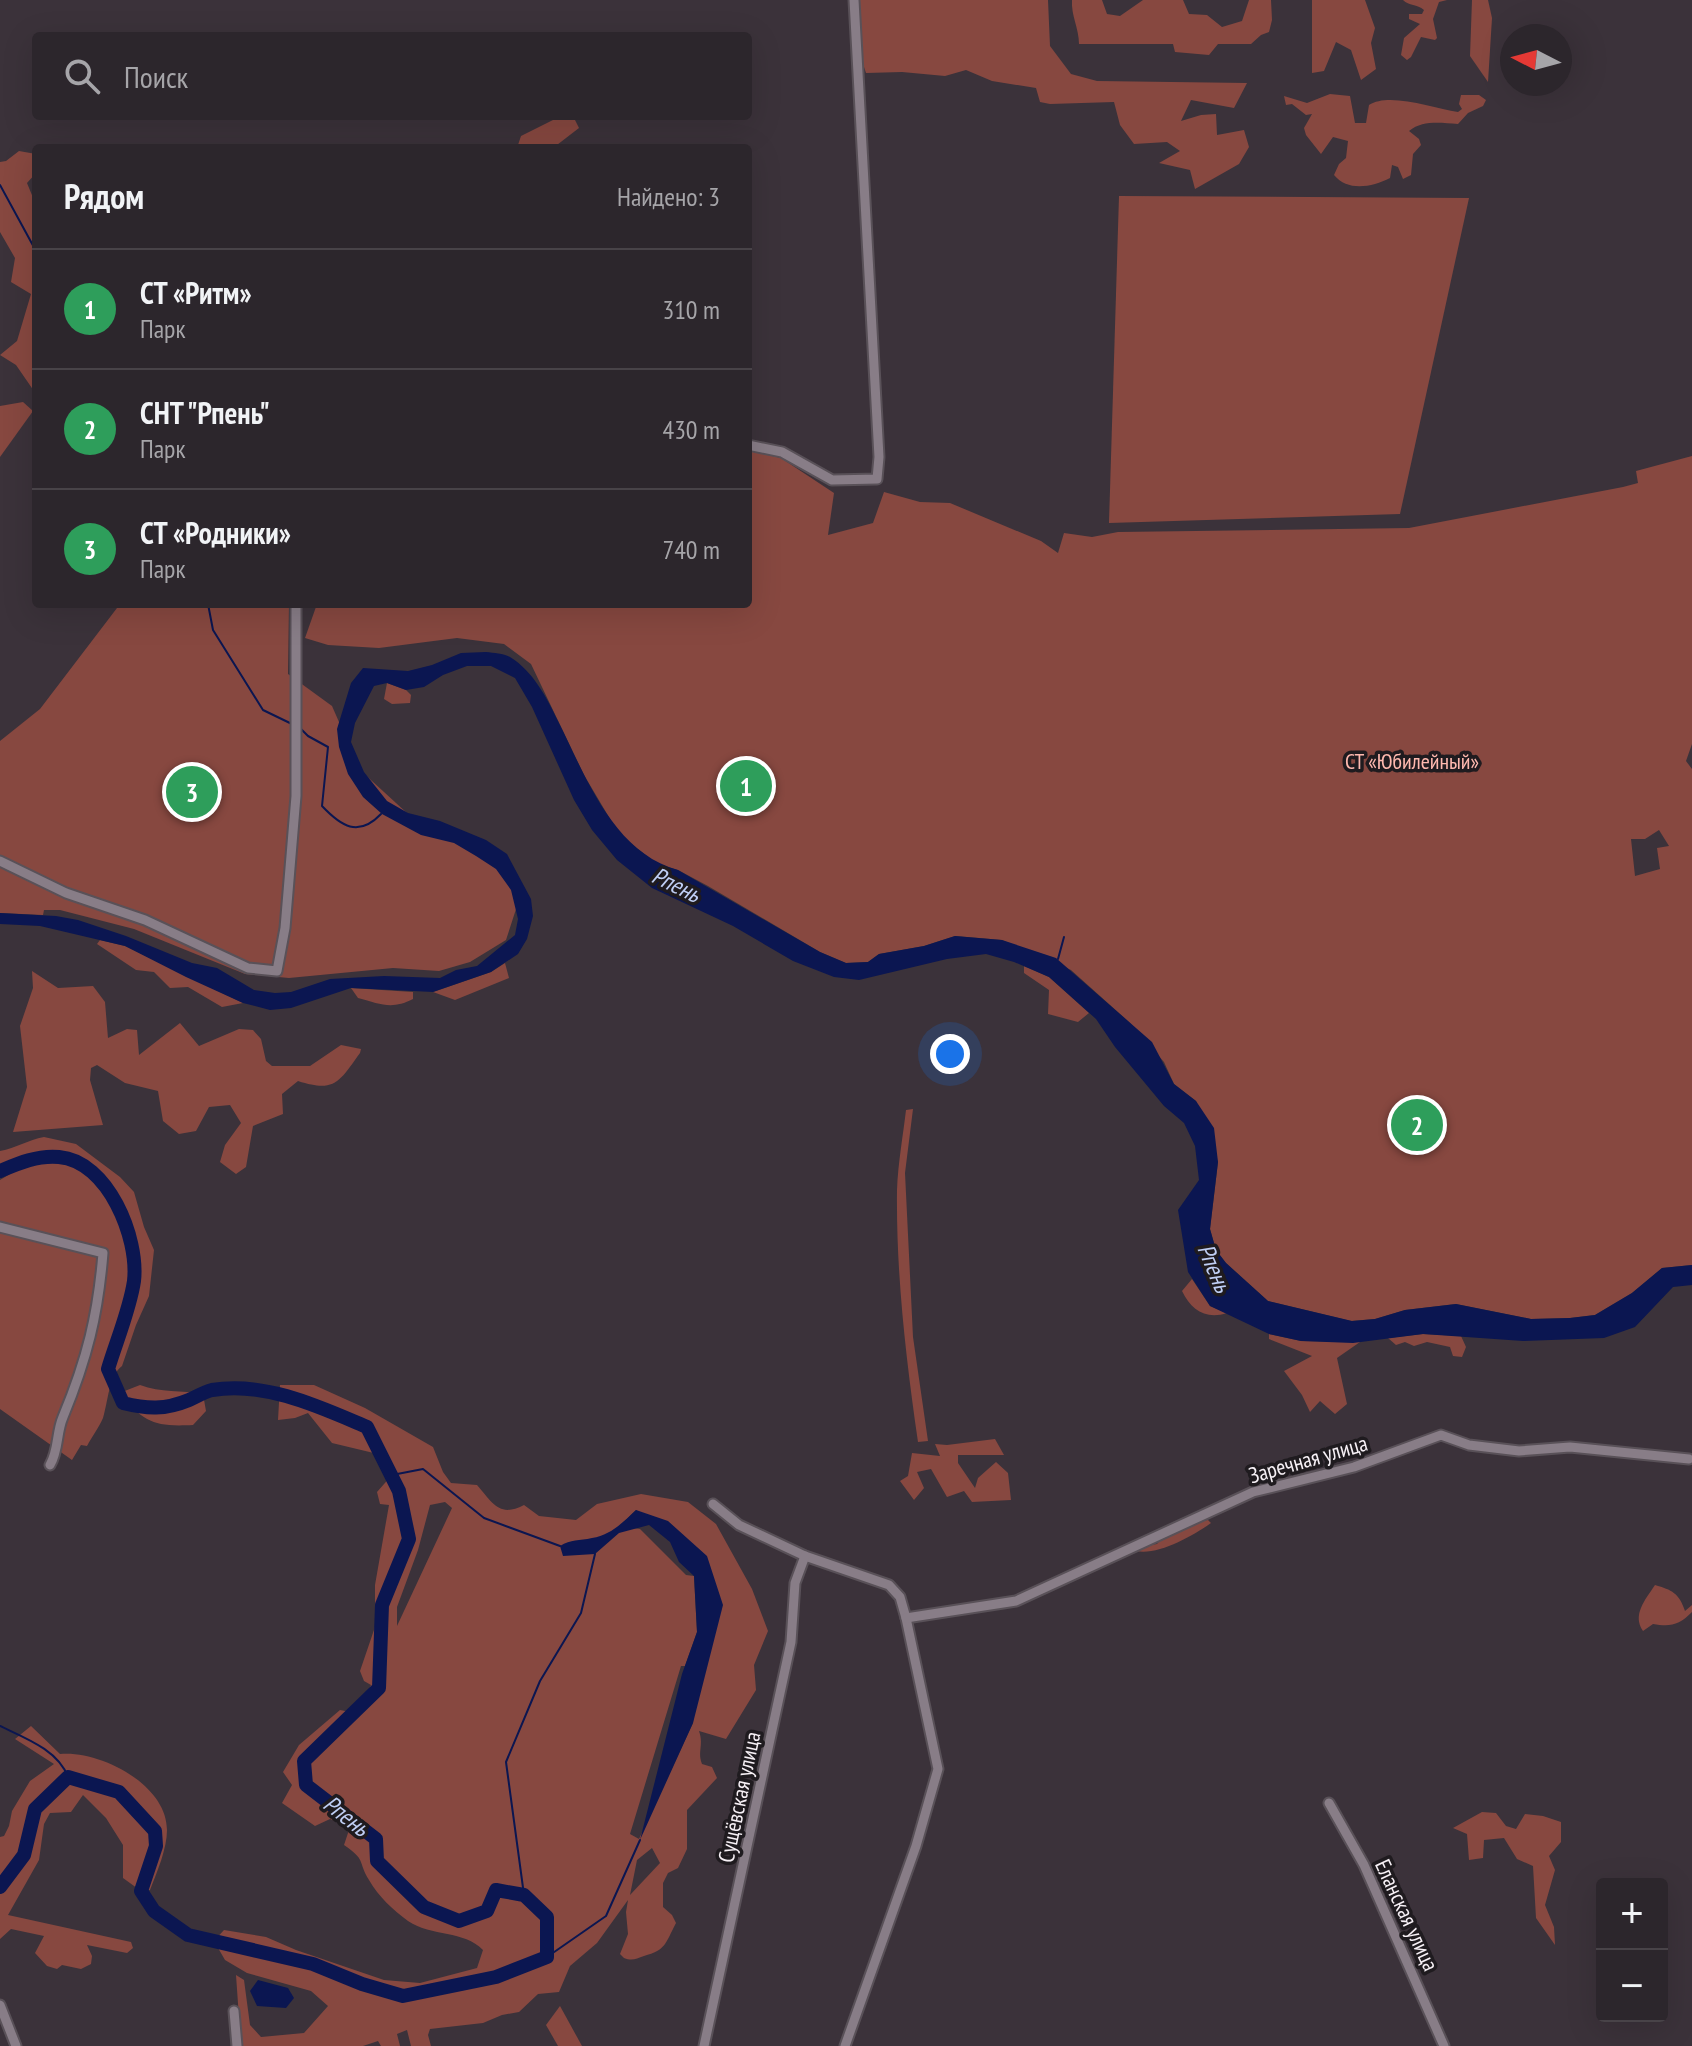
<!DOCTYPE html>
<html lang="ru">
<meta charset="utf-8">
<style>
body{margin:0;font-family:"PT Sans Narrow",sans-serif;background:#342e34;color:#f1f3f6}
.controls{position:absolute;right:24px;bottom:24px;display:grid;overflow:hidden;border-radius:8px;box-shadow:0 8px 32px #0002}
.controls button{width:72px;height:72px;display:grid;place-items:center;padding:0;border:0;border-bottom:2px solid #484348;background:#2c262c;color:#f1f3f6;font:40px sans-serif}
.compass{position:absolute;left:1500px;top:24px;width:72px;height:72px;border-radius:50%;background:#2c262c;box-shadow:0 8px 32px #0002;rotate:276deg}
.you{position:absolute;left:950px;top:1054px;width:28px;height:28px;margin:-20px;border:6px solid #fff;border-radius:50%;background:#1a73e8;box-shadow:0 0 0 12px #1a73e833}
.badge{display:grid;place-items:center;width:52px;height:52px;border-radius:50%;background:#ea580c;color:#fff;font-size:26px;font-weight:700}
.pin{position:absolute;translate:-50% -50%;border:4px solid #fff;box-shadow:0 2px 8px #0006}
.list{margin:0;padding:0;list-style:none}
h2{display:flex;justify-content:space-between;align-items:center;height:104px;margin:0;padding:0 32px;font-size:34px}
h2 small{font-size:26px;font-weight:400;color:#a6a5a9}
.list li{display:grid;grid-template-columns:52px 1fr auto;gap:24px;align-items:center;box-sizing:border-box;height:120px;padding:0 32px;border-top:2px solid #484348}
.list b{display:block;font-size:30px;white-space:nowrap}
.list p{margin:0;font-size:26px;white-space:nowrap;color:#a6a5a9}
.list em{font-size:26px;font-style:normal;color:#a6a5a9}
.icon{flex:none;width:44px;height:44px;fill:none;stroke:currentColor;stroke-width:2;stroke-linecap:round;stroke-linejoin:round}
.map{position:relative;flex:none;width:1692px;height:2046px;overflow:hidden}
.search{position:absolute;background:#2c262c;box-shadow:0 8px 32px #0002;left:32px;top:32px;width:720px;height:88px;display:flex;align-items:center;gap:20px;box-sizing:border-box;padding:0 28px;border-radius:8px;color:#a6a5a9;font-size:30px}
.panel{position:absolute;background:#2c262c;box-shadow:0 8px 32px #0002;left:32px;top:144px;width:720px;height:464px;border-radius:8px}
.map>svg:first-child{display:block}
</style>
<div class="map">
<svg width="1692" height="2046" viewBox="0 0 1692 2046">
<rect width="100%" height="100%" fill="#3b323a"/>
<!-- green -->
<g fill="#874840" fill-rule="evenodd">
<path d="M857 0H1048L1050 46 1071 74 1097 81 1247 83 1234 108 1191 100 1181 121 1201 115 1216 114 1217 135 1244 130 1249 147 1239 164 1195 189 1190 170 1159 163 1180 151 1167 142 1134 144 1120 125 1114 102 1050 104 1040 102 1036 88 992 81 966 70 945 76 902 72 866 73 858 49Z"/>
<path d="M1072 0H1102L1107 14 1120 16 1143 0H1183L1189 14 1207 15 1222 27 1242 21 1249 0H1271L1272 20 1269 32 1261 35 1251 44H1218L1209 55 1175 52 1173 44H1079C1079 28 1071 16 1072 0Z"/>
<path d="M1312 0H1365L1375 28 1371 43 1376 69 1361 80 1351 50 1336 42 1324 71 1312 73Z"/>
<path d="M1403 0H1447L1439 2 1433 19 1437 38 1435 40 1421 37 1411 57 1407 60 1401 55 1404 38 1420 24 1409 19V14H1422L1424 10C1417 4 1409 6 1403 0Z"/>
<path d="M1472 0H1488L1492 18 1488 82 1470 56Z"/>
<path d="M1330 94 1350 96 1355 123H1366L1369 105C1389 92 1433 108 1458 112L1462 109 1459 104 1461 95H1479L1486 100 1483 106 1468 113 1458 124C1440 123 1423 120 1409 131L1419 139 1421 145 1413 154 1411 175 1403 179 1398 167 1392 165 1390 178C1372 187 1348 192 1334 175L1339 164 1346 158 1348 141 1333 137 1321 154 1306 135 1304 128 1312 114 1306 115 1292 104 1286 105 1284 96 1307 103Z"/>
<path d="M561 116H573L579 128 553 148H517L521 136Z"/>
<path d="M19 151 36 154V173L27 183 36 205V394L16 365 0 355 17 341 31 294 11 282 15 258 0 232V162L6 161Z"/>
<path d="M1119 196 1469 198 1400 514 1109 523Z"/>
<path d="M23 402 33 411 0 457V406Z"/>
<path d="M748 450 781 458 834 493 828 535 873 523 884 492 920 502 950 503 1041 541 1058 553 1064 533 1092 537 1118 532 1409 528 1623 487 1638 483 1636 471 1692 456V744L1686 761 1692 769V1265L1662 1268 1632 1293 1595 1315 1570 1318 1531 1319 1456 1304 1405 1310 1375 1319 1351 1321 1268 1301 1226 1263 1216 1250 1210 1229 1218 1162 1196 1101 1174 1084 1164 1062 1129 1022 1071 970 1002 940 955 936 924 946 879 954 868 962 846 963 820 952 708 886 678 870 657 864 629 842 616 829 584 775 531 664 504 644 457 638 379 648 328 645 305 638 317 604H748ZM1659 830 1669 846 1657 848 1660 869 1635 876 1631 839H1645Z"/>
<path d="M125 604H289L288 674 332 706 360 770 408 814 497 848 518 903 506 940 470 962 439 971 393 968 289 978 245 974 134 929 60 910H44L43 915 0 913V741L40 709 117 608Z"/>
<path d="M387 683 406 690 411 695 410 703 392 704 384 699Z"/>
<path d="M100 940 125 946 243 1003 222 1007 188 987 170 988 154 972 136 970 97 944Z"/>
<path d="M505 963 509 978 455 1000 433 992 491 972Z"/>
<path d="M1024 966 1049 977 1089 1013 1078 1022 1048 1014 1049 990 1024 973Z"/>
<path d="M32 971 58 988 93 986 105 1002 108 1038 127 1029 137 1030 139 1055 180 1023 199 1046 239 1029 253 1030 261 1039 266 1061 272 1066H310L341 1045 361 1049 360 1053C339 1082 335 1093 298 1081L282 1094 283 1114 253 1126 246 1167 236 1174 220 1162 225 1145 241 1123 230 1105 209 1107 196 1131 179 1134 163 1121 158 1091 125 1083 97 1065 91 1068 90 1080 103 1125 13 1132 27 1087 20 1026 33 988Z"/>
<path d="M351 988 413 992V999C392 1010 380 1004 358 998Z"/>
<path d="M913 1109 905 1173 913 1337 928 1441 918 1442C906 1359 896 1274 897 1190 898 1163 903 1136 906 1110Z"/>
<path d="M44 1137 76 1144 120 1177 134 1192 144 1227 154 1250 149 1296 136 1325 122 1366C109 1375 108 1402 103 1418 99 1427 92 1437 87 1446L81 1445 72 1460 0 1409V1180L30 1162 27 1159 0 1171V1151C16 1148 28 1140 44 1137Z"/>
<path d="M1192 1279 1210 1306 1227 1313C1206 1320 1191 1310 1182 1291Z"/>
<path d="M1269 1334 1301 1341 1360 1342 1337 1358 1347 1404 1335 1414 1320 1401 1310 1412 1302 1395 1284 1371 1312 1356 1269 1339Z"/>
<path d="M1423 1334 1461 1336 1466 1347 1462 1357 1453 1356 1450 1347 1427 1342 1414 1346 1405 1342 1396 1345 1388 1338Z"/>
<path d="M140 1385C161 1393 181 1390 203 1394L206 1411 193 1425C152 1427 147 1422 117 1394Z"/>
<path d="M280 1385H314L365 1408 433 1447 443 1472 451 1483 477 1485C493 1503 499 1518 524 1505L539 1516 576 1520 597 1504 641 1494 688 1502 716 1524 752 1589 768 1631 754 1665 756 1690 726 1739 699 1731C704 1745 697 1752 702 1764L712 1767 717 1778 687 1810V1849L678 1868 668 1873 663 1883V1907L672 1915 676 1923C665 1944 666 1950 644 1956 636 1959 632 1961 624 1958L620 1954 628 1934 626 1912 628 1900 597 1943 570 1966 559 1992 538 1994 519 2012 502 2015 483 2023 430 2029 428 2035 431 2046H411L407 2030 397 2034 400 2046H381L378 2041 363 2046H241L236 1975 244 1980 250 2025 261 2037 304 2033 328 2006 311 1991 247 1973 225 1960 214 1941 224 1930 266 1937 296 1950 384 1980 420 1983 477 1968 483 1950C464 1930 432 1937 408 1921 392 1909 379 1897 369 1880 357 1860 367 1861 344 1845L350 1827 330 1819 315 1826 282 1803 292 1785 283 1772 299 1745 340 1710 355 1713 356 1718 371 1685 364 1681 360 1671 375 1627V1585L389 1505 380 1504 377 1492 392 1475 382 1455 332 1443 308 1413 295 1418 278 1420ZM445 1502 452 1508 397 1626V1607L418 1550 430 1505ZM636 1510 706 1556 693 1723 639 1839 630 1834 681 1666H685L697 1632 694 1576 686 1575 640 1529 620 1526ZM652 1848 660 1863 630 1895 637 1860Z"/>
<path d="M995 1439 1004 1455H958V1463L975 1488 978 1478 996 1462 1008 1473 1011 1500 972 1502 964 1491 947 1497 931 1469 917 1472 924 1488 914 1500 900 1481 908 1476 912 1453 940 1456 935 1444 947 1445Z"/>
<path d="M1208 1520 1211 1523C1193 1536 1157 1556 1136 1551V1547L1157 1544C1167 1530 1191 1522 1208 1520Z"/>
<path d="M1655 1585C1672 1590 1679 1593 1685 1611L1692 1605V1612C1679 1625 1671 1627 1653 1624L1643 1631C1632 1615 1645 1600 1655 1585Z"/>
<path d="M31 1726 60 1754C99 1750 167 1784 167 1830 167 1849 157 1872 150 1890L141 1891 123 1878V1845L106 1818 83 1795 71 1812 50 1813 44 1824 39 1860 8 1915 131 1942 133 1948 127 1953 87 1945 92 1956 91 1964 81 1969 62 1965 57 1969 47 1966 35 1953 44 1936 11 1929 0 1939V1837L4 1836 9 1826 12 1811 30 1781 54 1764 15 1739Z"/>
<path d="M1482 1812 1496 1813 1506 1826 1516 1829 1525 1814 1543 1816 1561 1822V1842L1549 1856 1555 1870 1545 1905 1554 1927 1555 1945 1536 1918 1533 1866 1517 1859 1504 1838 1484 1840 1483 1858 1469 1860 1467 1834 1453 1828Z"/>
<path d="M560 2006 582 2046H558L546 2025Z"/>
</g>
<!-- water -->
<g fill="#0b1651">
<path d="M486 652C494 653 503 653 510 657 533 671 547 698 558 721 586 777 613 852 678 870L820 952 846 963 868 962 879 954 924 946 955 936 1002 940 1056 958 1152 1042 1174 1084 1196 1101 1214 1128 1218 1162 1210 1229 1216 1250 1226 1263 1268 1301 1352 1321 1375 1319 1405 1310 1456 1304 1531 1319 1570 1318 1595 1315 1632 1293 1662 1268 1692 1265V1285L1673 1287 1635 1327 1604 1338 1523 1341 1423 1334 1353 1343 1301 1341 1269 1334 1210 1306 1188 1272 1178 1210 1199 1180 1195 1146 1184 1123 1164 1106 1115 1047 1096 1019 1049 977 1014 962 986 954 947 959 859 980 834 977 793 961 733 926 652 888 617 860 592 830 574 800 532 707 515 678 491 666H467L443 675 424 687 406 690 387 683 374 686 355 723 351 742 364 772 387 801 408 813 440 821 486 840 507 854 531 899 533 916 527 939 518 954 491 972 433 992 351 988 291 1008 270 1010 243 1003 186 977 125 946 40 926 0 924V913L56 916 78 920 126 936 192 963 217 968 254 990 275 993 291 992 330 979 384 976 440 978 456 970 477 966 515 935 518 919 511 890 496 869 476 856 454 843 421 835 382 814 363 797 348 774 339 747 337 729 351 683 363 668 408 671 432 665 461 653Z"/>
<path d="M636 1510 668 1521 707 1556 723 1605 693 1723 640 1840 682 1674 697 1632 694 1576 679 1562 670 1542 649 1525 619 1533 595 1554 563 1556 560 1546C571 1539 579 1541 592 1538 611 1535 622 1523 636 1510Z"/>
<path d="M258 1980 288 1988 294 1998 286 2008 257 2006 250 1991Z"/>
</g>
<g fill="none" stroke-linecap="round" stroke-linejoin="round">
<!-- stream -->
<g stroke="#0b1651" stroke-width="2">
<path d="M0 185 36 251"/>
<path d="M208 604 213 630 263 710 294 725"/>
<path d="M300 728 308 736 328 747 322 806C341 826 358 838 381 814"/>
<path d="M1058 959 1064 937"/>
<path d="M392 1475 423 1469 484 1518 560 1546"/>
<path d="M0 1726C25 1738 58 1750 68 1777"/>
<path d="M524 1895 506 1762 540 1681 581 1613 595 1554"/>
<path d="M547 1957 606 1916 640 1840"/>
</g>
<!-- river -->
<path stroke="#0b1651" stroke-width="14" d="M0 1171C19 1163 38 1155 59 1157 108 1161 139 1238 134 1281 130 1309 116 1342 108 1369L123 1403C147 1409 165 1410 189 1400 196 1397 204 1392 212 1390 265 1381 320 1407 367 1427L399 1491 409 1539 382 1605 379 1688 304 1761 306 1785 376 1839 377 1861 424 1907 459 1921 487 1911 496 1890 524 1895 547 1917V1957L496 1977 403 1996 362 1984 313 1964 188 1935 154 1911 141 1891 156 1846 155 1831 119 1792 68 1777 35 1809 24 1855 0 1887"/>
<!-- street casing -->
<g stroke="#595158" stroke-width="13">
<g id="street">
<path d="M748 445 782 452 832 480 877 479 879 457 854 0"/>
<path d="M0 861 66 893 145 920 248 968 277 971 285 928 296 796V604"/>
<path d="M0 1227 103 1253C98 1315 87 1359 63 1417 56 1433 59 1450 50 1465"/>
<path d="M713 1504 739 1525 805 1556 889 1585 900 1597 906 1618 938 1769 916 1846 845 2046"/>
<path d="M906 1618 1016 1601 1253 1492 1354 1467 1441 1435 1469 1445 1519 1451 1570 1447 1689 1459"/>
<path d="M1329 1803 1364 1865 1444 2046"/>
<path d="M0 2005 16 2046"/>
<path d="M234 2011 237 2046"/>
<path d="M704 2046 791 1642 795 1583 805 1556"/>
</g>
</g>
<!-- street -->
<use href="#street" stroke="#887d87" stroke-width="9"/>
</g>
<g text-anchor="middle" stroke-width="7" stroke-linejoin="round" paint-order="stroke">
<!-- park labels -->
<g font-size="22" fill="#ffb9af" stroke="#1f1b1f">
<text x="1412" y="769">СТ «Юбилейный»</text>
</g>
<!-- street labels -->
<g font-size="22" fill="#f7f1f6" stroke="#1f1b1f">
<text transform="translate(1308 1459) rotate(-16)" y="8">Заречная улица</text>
<text transform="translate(739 1797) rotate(-78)" y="8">Сущёвская улица</text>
<text transform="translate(1407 1915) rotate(65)" y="8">Еланская улица</text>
</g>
<!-- water labels -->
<g font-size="24" font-style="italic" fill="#bfcef4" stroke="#1f1b1f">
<text transform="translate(676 885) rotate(26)" y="8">Рпень</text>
<text transform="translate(1214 1268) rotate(67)" y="8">Рпень</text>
<text transform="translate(346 1816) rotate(38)" y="8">Рпень</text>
</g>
</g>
</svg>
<div class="controls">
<button>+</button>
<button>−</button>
</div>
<svg class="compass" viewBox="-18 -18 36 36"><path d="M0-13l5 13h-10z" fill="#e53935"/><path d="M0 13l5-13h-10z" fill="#a6a5a9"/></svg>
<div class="you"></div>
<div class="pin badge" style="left:746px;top:786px;background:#2e9e5b">1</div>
<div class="pin badge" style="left:1417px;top:1125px;background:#2e9e5b">2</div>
<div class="pin badge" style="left:192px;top:792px;background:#2e9e5b">3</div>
<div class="search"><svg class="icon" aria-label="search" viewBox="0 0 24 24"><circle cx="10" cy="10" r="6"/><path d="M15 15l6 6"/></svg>Поиск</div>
<section class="panel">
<h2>Рядом<small>Найдено: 3</small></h2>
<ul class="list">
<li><span class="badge" style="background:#2e9e5b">1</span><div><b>СТ «Ритм»</b><p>Парк</p></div><em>310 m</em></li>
<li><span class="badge" style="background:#2e9e5b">2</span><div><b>СНТ &quot;Рпень&quot;</b><p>Парк</p></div><em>430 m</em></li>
<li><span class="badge" style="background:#2e9e5b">3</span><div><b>СТ «Родники»</b><p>Парк</p></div><em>740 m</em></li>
</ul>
</section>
</div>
